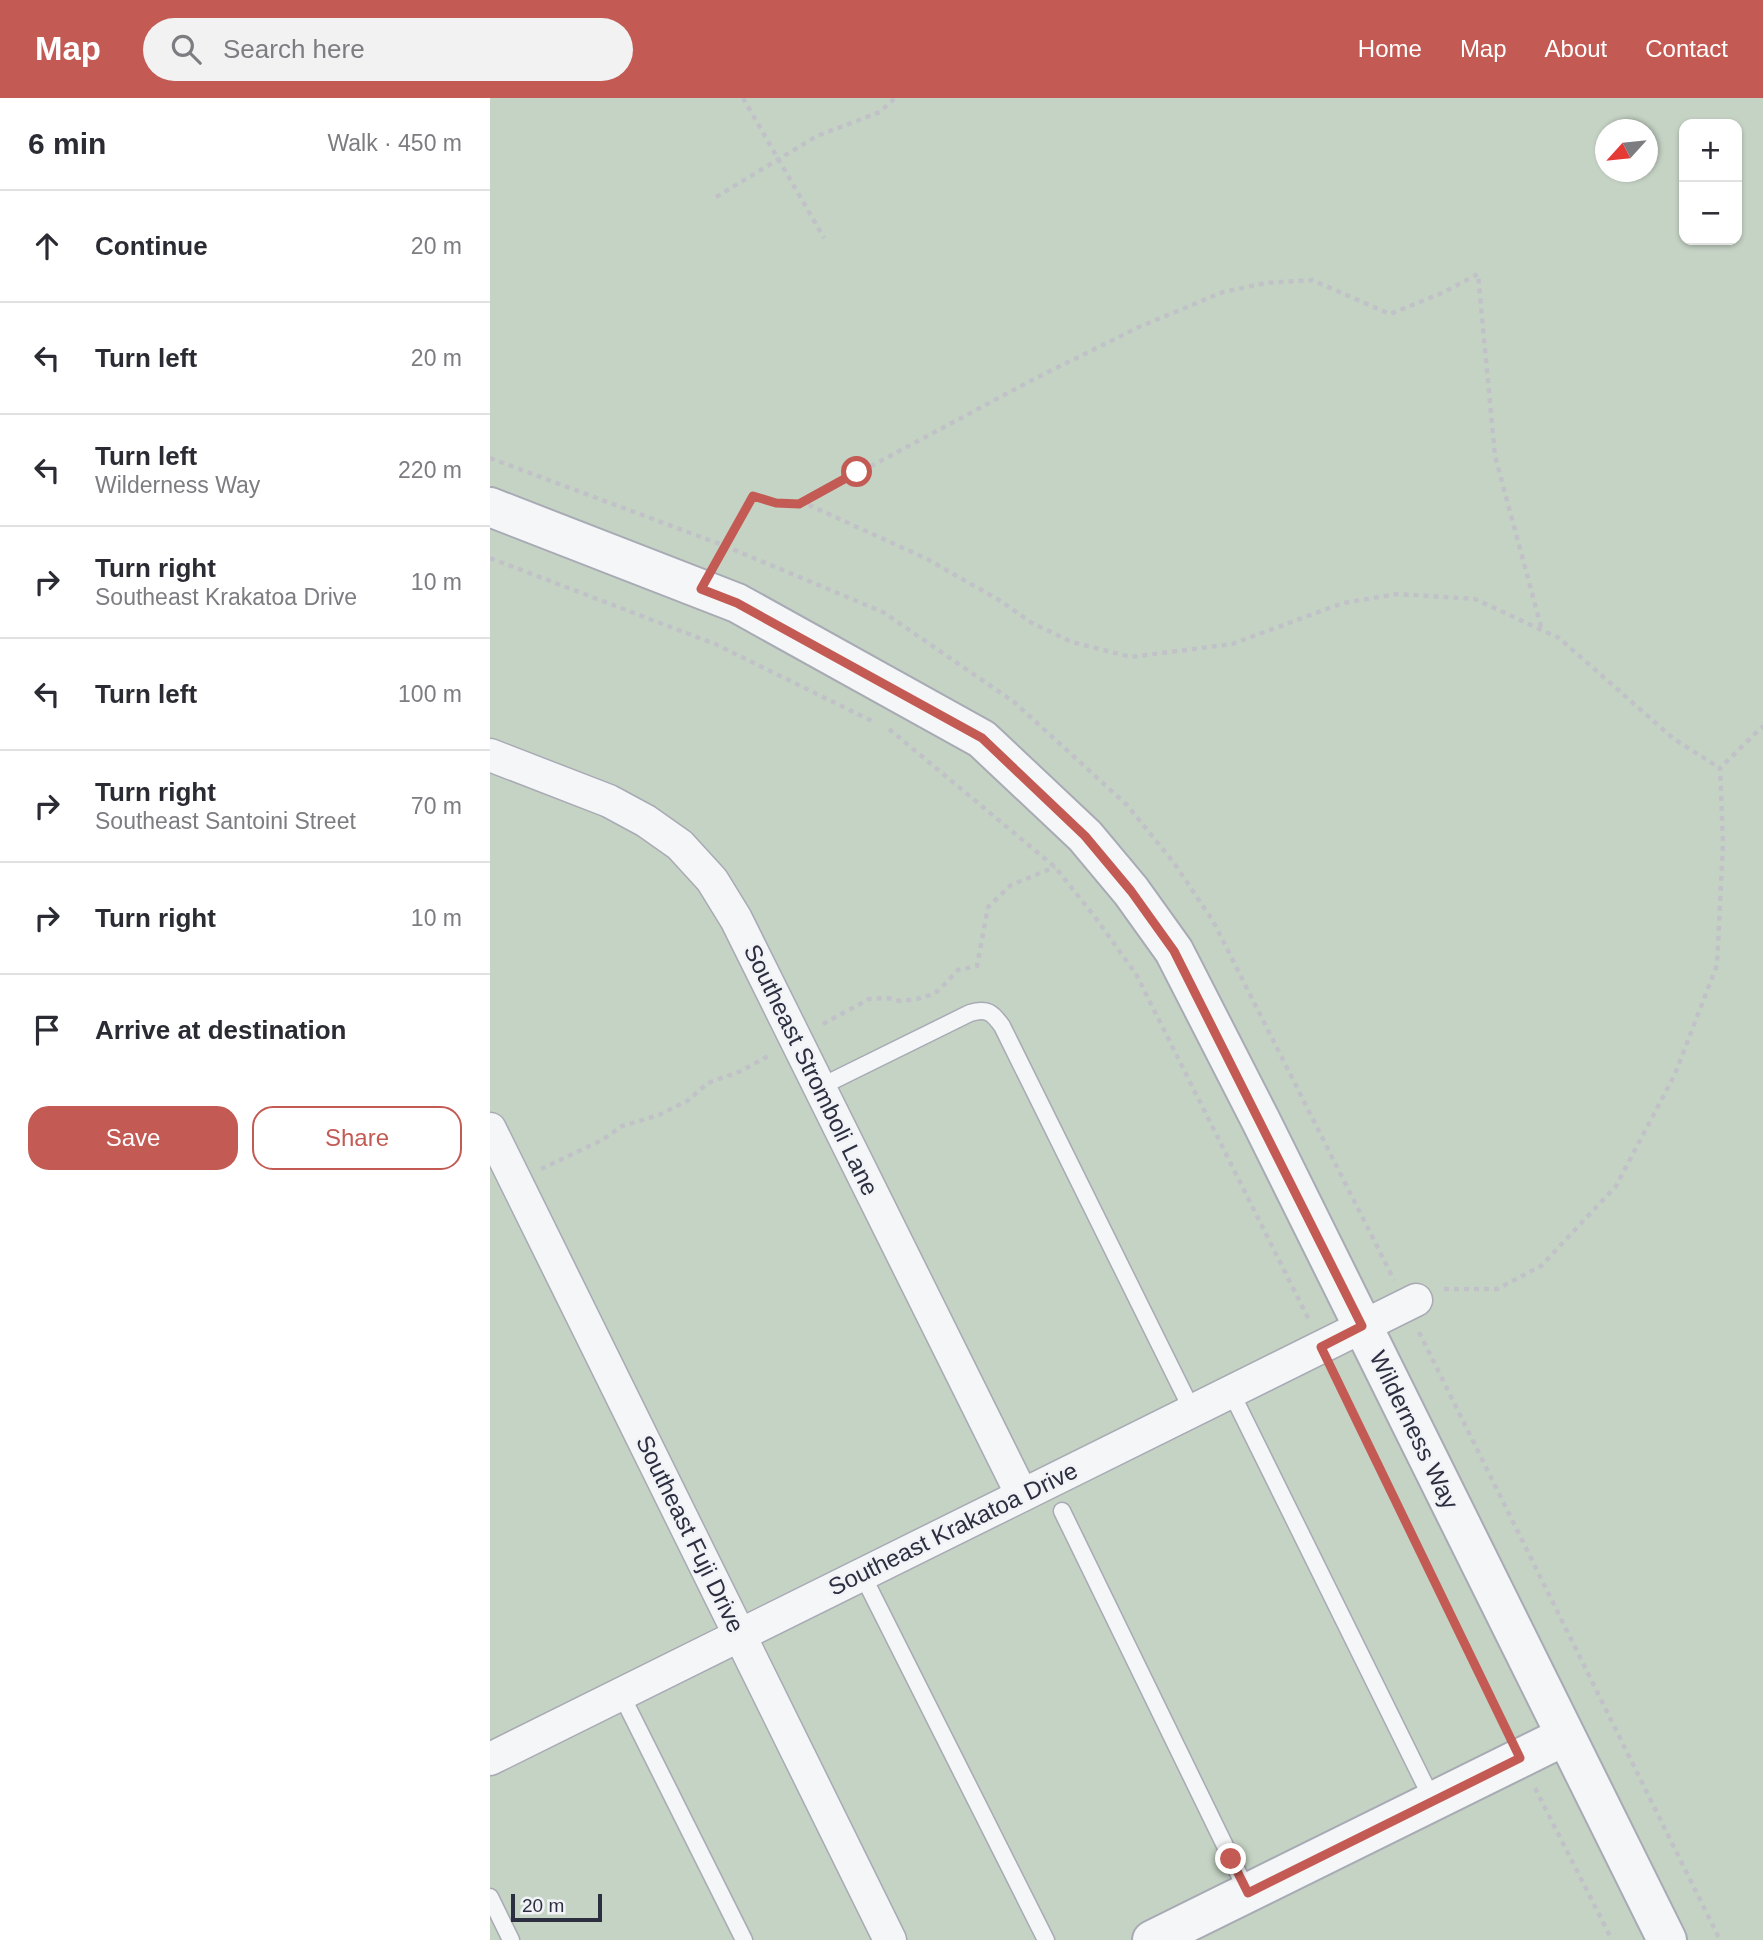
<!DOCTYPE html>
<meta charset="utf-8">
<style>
body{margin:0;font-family:Arial,sans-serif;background:#f2f2f3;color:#2b2b33}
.controls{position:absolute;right:21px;top:21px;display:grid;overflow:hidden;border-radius:14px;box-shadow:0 2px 5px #0004}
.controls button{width:63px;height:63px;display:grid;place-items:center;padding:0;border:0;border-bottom:2px solid #e1e1e2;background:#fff;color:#2b2b33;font:35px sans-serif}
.compass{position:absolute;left:1105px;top:21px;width:63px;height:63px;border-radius:50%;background:#fff;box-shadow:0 2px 5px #0004;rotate:243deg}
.scale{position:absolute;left:21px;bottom:18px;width:91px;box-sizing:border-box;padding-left:7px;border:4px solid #2c2f40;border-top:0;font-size:19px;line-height:24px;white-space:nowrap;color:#2c2f40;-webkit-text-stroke:5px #f2f3f7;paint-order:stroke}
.stop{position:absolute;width:21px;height:21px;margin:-16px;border:5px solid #c35b54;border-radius:50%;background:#fff}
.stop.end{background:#c35b54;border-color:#fff;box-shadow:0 2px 7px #0008}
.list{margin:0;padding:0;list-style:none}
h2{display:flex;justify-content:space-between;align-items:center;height:91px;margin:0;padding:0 28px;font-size:30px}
h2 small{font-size:23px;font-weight:400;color:#7c7c81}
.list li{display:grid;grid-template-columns:46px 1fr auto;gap:21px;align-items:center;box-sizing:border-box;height:112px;padding:0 28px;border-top:2px solid #e1e1e2}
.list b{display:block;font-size:26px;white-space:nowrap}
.list p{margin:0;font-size:23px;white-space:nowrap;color:#7c7c81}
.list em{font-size:23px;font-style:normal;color:#7c7c81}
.actions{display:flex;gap:14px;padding:21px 28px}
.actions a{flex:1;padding:16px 0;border:2px solid #c35b54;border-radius:21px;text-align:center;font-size:24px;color:#c35b54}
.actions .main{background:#c35b54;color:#fff}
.icon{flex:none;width:38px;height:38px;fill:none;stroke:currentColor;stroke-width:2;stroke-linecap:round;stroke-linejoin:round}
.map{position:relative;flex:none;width:1273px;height:1842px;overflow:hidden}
header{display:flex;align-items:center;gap:42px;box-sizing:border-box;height:98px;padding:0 35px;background:#c35b54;color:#fff}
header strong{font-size:33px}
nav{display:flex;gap:38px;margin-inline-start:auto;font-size:24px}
.search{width:490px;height:63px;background:#f2f2f3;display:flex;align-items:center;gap:18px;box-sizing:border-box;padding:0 24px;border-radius:38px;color:#7c7c81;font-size:26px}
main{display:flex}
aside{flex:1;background:#fff}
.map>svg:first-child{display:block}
</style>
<header>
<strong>Map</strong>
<div class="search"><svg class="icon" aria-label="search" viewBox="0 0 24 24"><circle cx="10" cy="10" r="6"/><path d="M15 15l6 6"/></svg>Search here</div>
<nav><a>Home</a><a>Map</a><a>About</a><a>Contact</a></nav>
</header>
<main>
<aside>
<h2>6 min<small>Walk · 450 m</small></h2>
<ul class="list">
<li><svg class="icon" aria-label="ahead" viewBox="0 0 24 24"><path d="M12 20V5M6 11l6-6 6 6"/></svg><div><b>Continue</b></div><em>20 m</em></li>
<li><svg class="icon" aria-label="left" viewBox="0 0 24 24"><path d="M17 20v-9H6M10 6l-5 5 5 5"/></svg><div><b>Turn left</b></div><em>20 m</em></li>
<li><svg class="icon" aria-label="left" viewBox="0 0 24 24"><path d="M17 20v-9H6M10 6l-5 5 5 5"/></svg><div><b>Turn left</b><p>Wilderness Way</p></div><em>220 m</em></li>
<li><svg class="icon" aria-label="right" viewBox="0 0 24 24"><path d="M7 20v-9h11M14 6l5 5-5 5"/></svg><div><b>Turn right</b><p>Southeast Krakatoa Drive</p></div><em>10 m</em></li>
<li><svg class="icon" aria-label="left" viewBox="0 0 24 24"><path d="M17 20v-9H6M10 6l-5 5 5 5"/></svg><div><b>Turn left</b></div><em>100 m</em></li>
<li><svg class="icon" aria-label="right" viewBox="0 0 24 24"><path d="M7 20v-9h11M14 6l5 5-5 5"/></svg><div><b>Turn right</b><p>Southeast Santoini Street</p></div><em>70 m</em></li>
<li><svg class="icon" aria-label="right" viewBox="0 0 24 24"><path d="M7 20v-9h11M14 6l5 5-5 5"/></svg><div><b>Turn right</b></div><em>10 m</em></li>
<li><svg class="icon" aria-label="arrive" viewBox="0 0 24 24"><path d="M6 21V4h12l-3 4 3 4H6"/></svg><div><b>Arrive at destination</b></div></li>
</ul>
<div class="actions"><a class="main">Save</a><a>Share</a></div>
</aside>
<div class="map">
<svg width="1273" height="1842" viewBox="0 0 1273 1842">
<rect width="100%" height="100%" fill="#e3e4ea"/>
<!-- green -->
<path fill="#c5d3c5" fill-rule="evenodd" d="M0 0H1273V1842H0ZM1194 26H1247V142H1194ZM1116 32H1158V74H1116Z"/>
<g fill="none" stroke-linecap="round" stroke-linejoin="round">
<!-- service casing -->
<g stroke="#a8aab4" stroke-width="19">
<g id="service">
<path d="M330 989 480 915C497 910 502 914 512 928L702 1312"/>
<path d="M741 1294 943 1703"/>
<path d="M572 1413 758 1795"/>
<path d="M372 1476 556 1842"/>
<path d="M131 1596 254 1842"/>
<path d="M0 1799 21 1842"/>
</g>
</g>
<!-- minor casing -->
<g stroke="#a8aab4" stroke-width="35">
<g id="minor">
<path d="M0 657 119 703 156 723 190 747 222 782 246 821 532 1397"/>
<path d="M0 1031 400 1842"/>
<path d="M0 1661 926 1202"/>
</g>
</g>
<!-- tertiary casing -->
<g stroke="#a8aab4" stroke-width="42">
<g id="tertiary">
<path d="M0 409 247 505 492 641 595 738 641 793 684 853 771 1023 1177 1842"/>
<path d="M662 1842 1075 1638"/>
</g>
</g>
<!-- path -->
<g stroke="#c1c2c8" stroke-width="4.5" stroke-dasharray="5 5" stroke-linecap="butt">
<path d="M253 0 334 140"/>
<path d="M226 99 327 38 390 14 405 0"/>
<path d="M0 360 235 448 393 514 524 604 637 707 684 765 723 823 904 1182"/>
<path d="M310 406 546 280 649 229 733 194 776 185 822 182 900 216 952 195 988 176 1005 358 1052 532"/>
<path d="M0 460 225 546 382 623"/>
<path d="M227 462 263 398 286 405 319 407 437 461 509 502 542 525 582 544 641 559 742 546 853 505 907 496 985 501 1069 540 1184 641 1230 670"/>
<path d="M399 631 565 769 605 819 646 876 819 1222"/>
<path d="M333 926 379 901 397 900 410 903 427 901 440 897 448 893 468 872 487 868 498 809 521 787 565 769"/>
<path d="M51 1071 112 1042 132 1028 169 1017 197 1003 218 985 251 973 280 957"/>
<path d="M954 1191H1007L1051 1168 1126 1088 1185 976 1227 867 1233 745 1230 670 1273 628"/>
<path d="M929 1234 1230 1842"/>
<path d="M843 1274 1015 1629"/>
<path d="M1045 1690 1122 1842"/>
</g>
<!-- service -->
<use href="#service" stroke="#f5f6f8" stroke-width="16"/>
<!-- minor -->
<use href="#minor" stroke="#f5f6f8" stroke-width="32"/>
<!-- tertiary -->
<use href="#tertiary" stroke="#f5f6f8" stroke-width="38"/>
</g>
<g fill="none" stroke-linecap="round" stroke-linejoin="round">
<!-- route -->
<path stroke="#c35b54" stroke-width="9" d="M367 374 309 406 286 405 263 398 211 491 247 505 492 640 595 738 641 793 684 853 872 1228 831 1249 1030 1660 758 1795 741 1761"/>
</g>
<g text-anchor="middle" stroke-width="5" stroke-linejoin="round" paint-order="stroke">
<!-- street labels -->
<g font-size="24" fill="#2c2f40" stroke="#f2f3f7">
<text transform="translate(321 972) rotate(64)" y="8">Southeast Stromboli Lane</text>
<text transform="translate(924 1332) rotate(64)" y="8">Wilderness Way</text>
<text transform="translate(463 1431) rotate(-26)" y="8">Southeast Krakatoa Drive</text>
<text transform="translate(200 1436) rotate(64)" y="8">Southeast Fuji Drive</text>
</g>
</g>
</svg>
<div class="controls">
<button>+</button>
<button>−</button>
</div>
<svg class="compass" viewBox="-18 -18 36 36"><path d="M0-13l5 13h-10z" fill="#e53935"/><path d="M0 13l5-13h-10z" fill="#7c7c81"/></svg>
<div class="scale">20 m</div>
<div class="stop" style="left:367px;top:374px"></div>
<div class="stop end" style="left:741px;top:1761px"></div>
</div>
</main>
